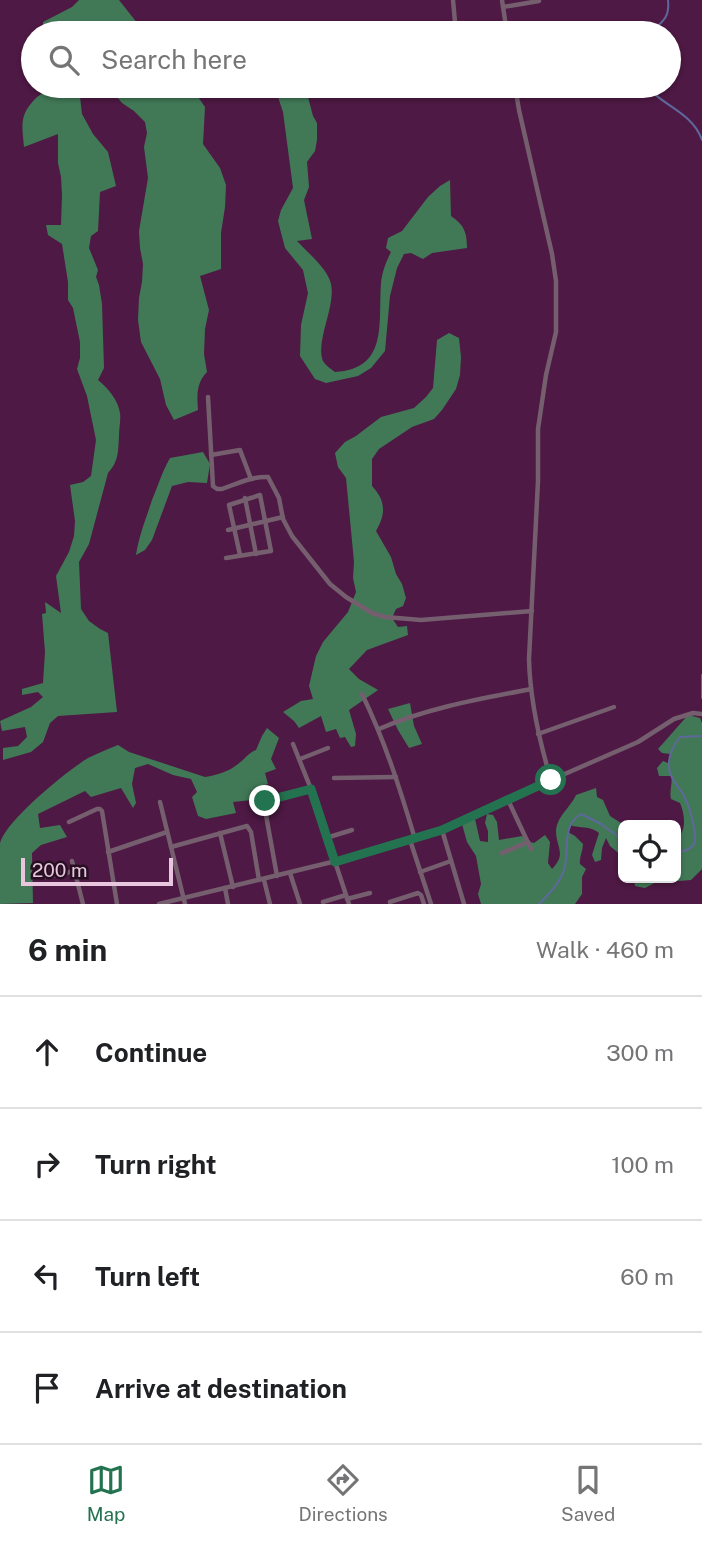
<!DOCTYPE html>
<meta charset="utf-8">
<style>
body{margin:0;font-family:"Public Sans",sans-serif;background:#f6f6f6;color:#202124}
.controls{position:absolute;right:21px;bottom:21px;display:grid;overflow:hidden;border-radius:10px;box-shadow:0 2px 5px #0004}
.controls button{width:63px;height:63px;display:grid;place-items:center;padding:0;border:0;border-bottom:2px solid #e0e0e0;background:#fff;color:#202124;font:35px sans-serif}
.scale{position:absolute;left:21px;bottom:18px;width:152px;box-sizing:border-box;padding-left:7px;border:4px solid #e7c6de;border-top:0;font-size:19px;line-height:24px;white-space:nowrap;color:#e7c6de;-webkit-text-stroke:5px #270f22;paint-order:stroke}
.stop{position:absolute;width:21px;height:21px;margin:-16px;border:5px solid #247350;border-radius:50%;background:#fff}
.stop.end{background:#247350;border-color:#fff;box-shadow:0 2px 7px #0008}
.list{margin:0;padding:0;list-style:none}
h2{display:flex;justify-content:space-between;align-items:center;height:91px;margin:0;padding:0 28px;font-size:30px}
h2 small{font-size:23px;font-weight:400;color:#757577}
.list li{display:grid;grid-template-columns:46px 1fr auto;gap:21px;align-items:center;box-sizing:border-box;height:112px;padding:0 28px;border-top:2px solid #e0e0e0}
.list b{display:block;font-size:26px;white-space:nowrap}
.list em{font-size:23px;font-style:normal;color:#757577}
.icon{flex:none;width:38px;height:38px;fill:none;stroke:currentColor;stroke-width:2;stroke-linecap:round;stroke-linejoin:round}
.map{position:relative;flex:none;width:702px;height:904px;overflow:hidden}
.search{position:absolute;background:#fff;box-shadow:0 2px 5px #0004;left:21px;right:21px;top:21px;height:77px;display:flex;align-items:center;gap:18px;box-sizing:border-box;padding:0 24px;border-radius:38px;color:#757577;font-size:26px}
.sheet{height:539px;background:#fff}
nav{display:flex;justify-content:space-around;align-items:center;box-sizing:border-box;height:98px;border-top:2px solid #e0e0e0;background:#fff;font-size:19px;color:#757577}
nav a{display:grid;justify-items:center;gap:4px}
nav .on{color:#247350}
.map>svg:first-child{display:block}
</style>
<div class="map">
<svg width="702" height="904" viewBox="0 0 702 904">
<rect width="100%" height="100%" fill="#4e1944"/>
<!-- forest -->
<g fill="#417957">
<path d="M79 0H119L145 33H43V22L72 7Z"/>
<path d="M47 86H84L80 97 82 114 93 134 108 152 116 186 100 192 98 231 91 236 89 248 98 270 96 277 99 285 102 304 104 368 98 380C108 388 118 400 120 413 121 420 119 428 119 436 118 451 119 461 108 473L89 544 79 562 81 609 89 621 100 629 108 633 117 712 58 716 50 723 43 742 31 752 3 760V748L18 746 27 737 25 727 2 731 0 721 31 707 43 697 38 692 22 695V689L43 683 45 652 42 614 46 613 45 602 61 613 56 576 69 552 74 536 75 521 70 485 83 482 91 476 96 440 87 396 77 369 80 358V342L73 308 68 300V282L62 244 48 235 46 225H61L62 195 61 177 58 163V134L24 147C22 125 19 115 36 98 42 93 45 93 47 86Z"/>
<path d="M111 86H193L196 94 205 107 203 144 220 168 226 185 225 207 221 233V269L200 276 209 310 205 329 204 354 207 372C196 383 197 396 198 410L174 420 166 405 160 379 141 342 138 320 139 298 142 282 143 264 140 248 139 231 148 178 144 147 147 133 145 122 134 111 122 103 113 92Z"/>
<path d="M272 86H326L318 93 308 97 313 116 317 123V140L315 151 307 162 309 187 304 200 312 239 297 241C307 252 328 269 331 284 336 307 315 341 323 361 326 366 331 369 335 372 389 369 378 322 381 283 382 272 386 262 391 252L386 248 388 238 402 231 428 197 440 186 450 180 451 216C464 225 467 232 467 248L432 253 423 259 411 253 404 254 397 268 390 296 385 351 371 368 358 376 326 383 315 379 300 356 301 325 308 293 306 284 303 270 285 248 278 221 281 210 293 188 283 112 277 94Z"/>
<path d="M449 333 459 338 461 357 460 375 456 389 442 410 434 419 412 427 379 449 372 459V486C386 501 386 514 376 531L391 557 396 574 402 584 406 598 403 606 396 609 392 618 398 627 407 626 408 635 367 650 349 669 359 679 378 690 349 710 356 734 355 746 351 747 345 737 340 738 336 729 326 732 321 716 299 728 294 721 283 712 301 701 313 699 309 686 316 656 323 642 348 612 356 592 353 578 354 562 346 478 338 467 335 453 345 442 356 436 381 417 414 408 426 397 433 388 437 340Z"/>
<path d="M203 452 210 464 207 483 188 482 172 486 152 540 145 550 136 555C139 535 146 519 152 500 158 486 162 472 170 458Z"/>
<path d="M410 703 414 726 422 744 409 748 398 730 388 709Z"/>
<path d="M688 715 700 718 702 723V869L691 880 679 881 662 879 645 888 635 886 634 878H676V840C687 831 685 815 680 803L671 799C669 791 673 783 671 776H659L657 768 663 761 668 763 670 754 662 753 658 749Z"/>
<path d="M267 728 279 738 271 759 276 769 265 773 268 784 259 787 262 799 233 802 236 813 206 819 198 816 192 797 197 792 191 779 173 775 148 764 135 768 132 784 136 803 133 808 121 788 91 797 85 791 38 814 40 828 60 825 67 837 41 845 32 853 33 903 0 904C0 887 0 860 0 844 4 822 68 770 88 758 98 753 108 749 118 745L129 752 205 777C217 775 228 772 238 764 245 759 248 753 256 750L262 736Z"/>
<path d="M596 788 597 797 603 800 610 816 624 825 623 857 610 846 606 838 602 848 601 860 595 862 592 855 599 833C589 825 581 829 570 825L568 832 575 836 583 844C583 851 579 857 580 864L586 869 582 877V894L575 904H481L478 894 481 884 476 856 467 842 460 817 466 816 475 819 480 841 488 842V831L485 823 487 814 493 815 497 822 499 840 522 836 527 841 534 843 545 835 550 842 548 863 552 869C567 854 556 847 556 831 557 816 570 808 576 795Z"/>
</g>
<g fill="none" stroke-linecap="round" stroke-linejoin="round">
<!-- stream -->
<g stroke="#5f689b" stroke-width="2">
<path d="M650 33C662 22 670 18 668 0"/>
<path d="M646 86C663 106 693 113 702 140"/>
<path d="M702 675V698"/>
<path d="M676 853C698 849 697 842 693 822 691 813 688 804 684 796 679 786 670 780 669 767 668 756 673 746 680 737L702 736"/>
<path d="M539 904C549 894 562 881 565 866 569 848 562 825 581 814L601 824 623 840"/>
</g>
<!-- minor -->
<g stroke="#755f6f" stroke-width="4.5">
<path d="M453 0 456 33"/>
<path d="M502 0 507 33"/>
<path d="M503 7 539 1"/>
<path d="M515 86 519 110 552 254 556 281V332L546 375 538 429V481L529 659C530 701 539 740 551 780"/>
<path d="M208 397 213 486 217 489H222C236 484 253 476 268 477L279 498 283 519 292 536 330 584 346 597 372 613 385 617 421 620 532 611"/>
<path d="M211 455 240 450 251 479"/>
<path d="M245 498 256 554"/>
<path d="M228 530 283 517"/>
<path d="M226 558 271 551 260 495 229 505 240 555"/>
<path d="M362 694C385 741 400 789 415 839"/>
<path d="M379 729C427 708 479 699 531 689"/>
<path d="M538 734 614 707"/>
<path d="M293 744 311 789 349 904"/>
<path d="M300 759 328 748"/>
<path d="M334 778 396 777"/>
<path d="M508 800 531 849"/>
<path d="M160 802 185 904"/>
<path d="M69 822 97 809H100L102 811 117 904"/>
<path d="M442 830 464 904"/>
<path d="M220 833 233 887"/>
<path d="M326 838 352 830"/>
<path d="M410 840 431 904"/>
<path d="M171 847 247 826 251 832 259 880"/>
<path d="M108 852 167 832"/>
<path d="M502 853 528 842"/>
<path d="M72 861 83 904"/>
<path d="M420 872 451 861"/>
<path d="M290 873 300 904"/>
<path d="M277 876 264 804 265 801 311 789"/>
<path d="M45 877 75 871"/>
<path d="M264 880 270 904"/>
<path d="M225 888 228 904"/>
<path d="M347 899 370 893"/>
<path d="M323 902 346 895"/>
<path d="M390 902 418 893 421 895 424 904"/>
<path d="M159 904 336 861 442 830 551 780 638 742 674 719 693 713 702 714"/>
</g>
</g>
<g fill="none" stroke-linecap="round" stroke-linejoin="round">
<!-- route -->
<path stroke="#247350" stroke-width="9" d="M265 801 311 789 335 862 442 830 551 780"/>
</g>
</svg>
<div class="controls">
<button><svg class="icon" aria-label="locate" viewBox="0 0 24 24"><circle cx="12" cy="12" r="6"/><path d="M12 2v4M12 18v4M2 12h4M18 12h4"/></svg></button>
</div>
<div class="scale">200 m</div>
<div class="stop" style="left:551px;top:780px"></div>
<div class="stop end" style="left:265px;top:801px"></div>
<div class="search"><svg class="icon" aria-label="search" viewBox="0 0 24 24"><circle cx="10" cy="10" r="6"/><path d="M15 15l6 6"/></svg>Search here</div>
</div>
<section class="sheet">
<h2>6 min<small>Walk · 460 m</small></h2>
<ul class="list">
<li><svg class="icon" aria-label="ahead" viewBox="0 0 24 24"><path d="M12 20V5M6 11l6-6 6 6"/></svg><div><b>Continue</b></div><em>300 m</em></li>
<li><svg class="icon" aria-label="right" viewBox="0 0 24 24"><path d="M7 20v-9h11M14 6l5 5-5 5"/></svg><div><b>Turn right</b></div><em>100 m</em></li>
<li><svg class="icon" aria-label="left" viewBox="0 0 24 24"><path d="M17 20v-9H6M10 6l-5 5 5 5"/></svg><div><b>Turn left</b></div><em>60 m</em></li>
<li><svg class="icon" aria-label="arrive" viewBox="0 0 24 24"><path d="M6 21V4h12l-3 4 3 4H6"/></svg><div><b>Arrive at destination</b></div></li>
</ul>
</section>
<nav>
<a class="on"><svg class="icon" aria-label="map" viewBox="0 0 24 24"><path d="M3 6l6-2 6 2 6-2v14l-6 2-6-2-6 2zM9 4v14M15 6v14"/></svg>Map</a>
<a><svg class="icon" aria-label="directions" viewBox="0 0 24 24"><path d="M12 3l9 9-9 9-9-9zM9 14v-3h6M13 9l2 2-2 2"/></svg>Directions</a>
<a><svg class="icon" aria-label="saved" viewBox="0 0 24 24"><path d="M7 4h10v16l-5-4-5 4z"/></svg>Saved</a>
</nav>
